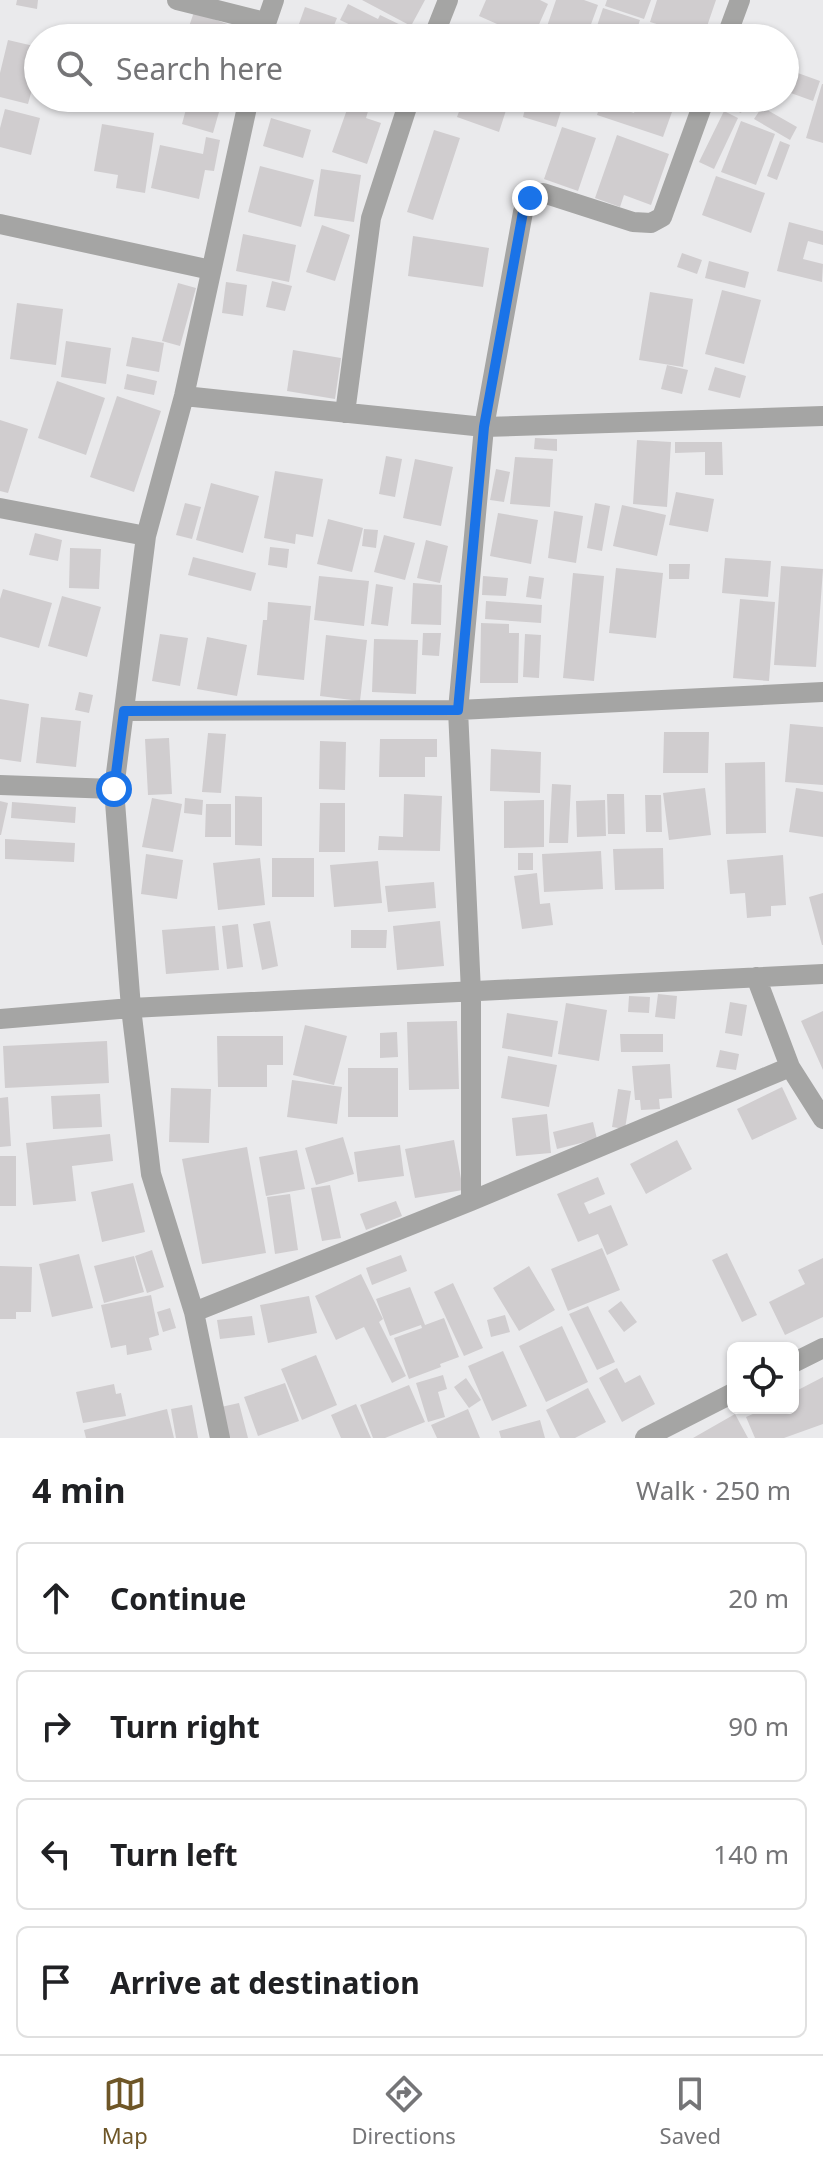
<!DOCTYPE html>
<html lang="en">
<head>
<meta charset="utf-8">
<style>
  :root { --surface:#fff; --page:#f2f2f2; --text:#202124; --muted:#757577; --line:#e0e0e0; --accent:#6e5627 }
  body { margin:0; font-family:"Noto Sans",sans-serif; background:var(--page); color:var(--text) }
  .controls { position:absolute; right:24px; bottom:24px; display:grid; overflow:hidden; border-radius:12px; box-shadow:0 2px 6px #0004 }
  .controls button { width:72px; height:72px; display:grid; place-items:center; padding:0; border:0; border-bottom:2px solid var(--line); background:var(--surface); color:var(--text); font:40px sans-serif }
  .stop { position:absolute; width:24px; height:24px; margin:-18px; border:6px solid #1a73e8; border-radius:50%; background:#fff }
  .stop.end { background:#1a73e8; border-color:#fff; box-shadow:0 2px 8px #0008 }
  .list { margin:0; padding:0; list-style:none }
  h2 { display:flex; justify-content:space-between; align-items:center; height:104px; margin:0; padding:0 32px; font-size:34px }
  h2 small { font-size:26px; font-weight:400; color:var(--muted) }
  .list li { display:grid; grid-template-columns:52px 1fr auto; gap:24px; align-items:center; box-sizing:border-box; height:112px; margin:0 16px 16px; padding:0 16px; border:2px solid var(--line); border-radius:12px }
  .list b { display:block; font-size:30px; white-space:nowrap }
  .list em { font-size:26px; font-style:normal; color:var(--muted) }
  .icon { flex:none; width:44px; height:44px; fill:none; stroke:currentColor; stroke-width:2; stroke-linecap:round; stroke-linejoin:round }
  .map { position:relative; flex:none; width:823px; height:1438px; overflow:hidden }
  .search { position:absolute; background:var(--surface); box-shadow:0 2px 6px #0004; left:24px; right:24px; top:24px; height:88px; display:flex; align-items:center; gap:20px; box-sizing:border-box; padding:0 28px; border-radius:44px; color:var(--muted); font-size:30px }
  .sheet { height:616px; background:var(--surface) }
  nav { display:flex; justify-content:space-around; align-items:center; box-sizing:border-box; height:112px; border-top:2px solid var(--line); background:var(--surface); font-size:22px; color:var(--muted) }
  nav a { display:grid; justify-items:center; gap:4px }
  nav .on { color:var(--accent) }
  .map>svg:first-child { display:block }
  .building { fill:#d0cdcf }
  .lines { fill:none; stroke-linecap:round; stroke-linejoin:round }
  .street { stroke:#a5a5a4; stroke-width:20 }
  .route { stroke:#1a73e8; stroke-width:10 }
</style>
</head>
<body>
<div class="map">
<svg width="823" height="1438" viewBox="0 0 823 1438">
  <rect width="100%" height="100%" fill="#eaeaec"/>
  <path class="building" d="M17 0H38L37 9 16 5Z
    M362 0H425L411 26Z
    M486 0H540L548 4 533 38H529L479 16Z
    M556 0H584L598 5 586 38H543Z
    M607 0H651L644 19 605 6Z
    M657 0H716L703 38 650 22Z
    M348 4 378 19 380 15 409 29 405 38H378L340 20Z
    M305 7 337 18 329 38H294Z
    M603 8 640 20 634 38H593Z
    M194 12 244 30 241 38H185Z
    M480 28 508 37V38H476Z
    M8 40 38 47V67L28 104 0 97V73Z
    M795 72 820 81 813 101 788 92Z
    M822 84H823V143L806 138Z
    M164 98H184L183 104Z
    M189 98H223L213 133 182 124Z
    M464 98H510L499 132 457 117Z
    M602 98H623L619 108 634 113 637 103 624 98H677L663 137 597 115Z
    M726 98H747L741 113 723 105Z
    M350 101 369 108 366 118 381 123 367 164 332 152Z
    M527 101 561 111 556 127 523 117Z
    M762 107 797 127 790 140 754 119Z
    M5 109 40 118 31 155 0 147V128Z
    M724 111 738 118 714 169 699 162Z
    M271 118 311 130 303 158 263 146Z
    M741 121 775 134 756 185 721 172Z
    M102 124 154 133 145 193 116 188 118 175 94 171Z
    M562 127 596 138 578 191 544 179Z
    M434 130 460 138 433 220 407 212Z
    M617 135 669 154 651 205 624 195 620 207 595 198Z
    M206 137 220 140 214 171 205 170 199 199 151 188 160 145 203 154Z
    M780 141 790 145 777 180 767 176Z
    M260 166 314 180 301 227 248 212Z
    M321 169 361 175 354 222 314 216Z
    M716 176 765 193 751 233 702 215Z
    M789 222 823 231V245L808 241 803 259 823 264 822 282 777 271Z
    M322 225 350 235 335 281 306 272Z
    M243 234 296 245 289 282 236 271Z
    M413 236 489 248 483 287 408 276Z
    M682 253 702 260 697 274 677 267Z
    M709 261 749 272 745 288 705 278Z
    M272 281 292 286 285 311 266 307Z
    M226 282 247 285 243 316 222 313Z
    M178 283 196 288 180 346 162 341Z
    M722 290 761 300 744 364 705 354Z
    M650 292 693 299 683 367 639 360Z
    M17 303 63 309 56 365 10 359Z
    M132 337 164 343 159 372 126 366Z
    M66 341 111 348 106 384 61 377Z
    M293 350 341 358 335 399 287 391Z
    M667 365 688 370 682 394 661 389Z
    M715 367 746 376 740 398 708 390Z
    M127 374 157 381 154 395 124 389Z
    M57 381 105 398 86 455 38 438Z
    M117 396 161 411 134 492 90 477Z
    M0 420 28 429 8 493 0 491Z
    M535 438 557 439V451L534 449Z
    M637 440 671 442 667 507 633 504Z
    M675 442H722L723 475H705V452L675 453Z
    M386 456 402 459 395 497 379 494Z
    M515 457 553 459 550 507 510 504Z
    M415 459 453 467 441 526 403 518Z
    M496 469 510 472 504 502 490 500Z
    M275 471 323 479 313 537 296 534 295 544 264 538Z
    M211 483 259 496 243 553 196 540Z
    M676 492 714 499 708 532 669 525Z
    M185 503 201 507 192 539 176 535Z
    M595 503 610 506 602 551 587 548Z
    M622 505 666 515 657 556 613 546Z
    M554 511 583 516 576 563 548 558Z
    M498 513 538 520 531 564 490 556Z
    M328 519 363 528 352 572 317 564Z
    M364 529 378 530 376 548 362 546Z
    M35 533 62 540 58 561 29 555Z
    M384 535 415 543 405 580 374 572Z
    M426 540 448 546 440 583 417 578Z
    M270 547 289 549 287 568 268 565Z
    M70 548 101 549 99 589 69 588Z
    M193 557 256 573 251 591 188 575Z
    M725 558 771 561 768 597 722 593Z
    M669 564H690L689 579H669Z
    M781 566 823 569 816 667 774 665Z
    M616 568 663 573 656 638 609 633Z
    M573 573 604 576 594 681 563 678Z
    M319 576 369 581 364 626 314 620Z
    M483 576 508 578 506 596 482 595Z
    M529 576 544 578 541 599 526 597Z
    M413 583 442 585 441 625 411 624Z
    M376 584 393 587 388 626 371 624Z
    M3 589 52 603 39 648 0 637V599Z
    M62 596 101 607 87 657 48 646Z
    M740 599 775 602 769 681 733 678Z
    M486 601 542 605 541 623 485 619Z
    M268 602 311 606 304 680 257 675 263 620H267Z
    M481 623 509 624V633H519L518 683H480Z
    M423 633H441L439 656 422 655Z
    M160 634 188 638 180 686 152 681Z
    M525 634 541 635 539 678 523 677Z
    M326 635 367 640 360 701 320 696Z
    M207 637 247 645 237 696 197 689Z
    M374 639 418 640 416 694 372 692Z
    M79 692 93 695 89 713 75 710Z
    M0 699 29 704 21 762 0 759Z
    M41 717 81 721 76 767 36 763Z
    M790 724 823 727V785L785 782Z
    M664 732H709L708 773H663Z
    M208 733 226 734 221 793 202 792Z
    M169 738 172 794 148 795 145 739Z
    M380 739H437V757H425V777H379Z
    M320 741 346 742 345 790 319 789Z
    M491 749 541 752 540 793 490 791Z
    M765 762 766 833 726 834 725 763Z
    M552 784 571 785 568 843H549Z
    M705 788 711 835 669 840 663 793Z
    M796 788 823 792V837L789 832Z
    M404 794 442 796 440 851 378 850 379 836 403 837Z
    M607 794H624L625 834H608Z
    M645 795H661L662 832H646Z
    M235 796 262 797V846L235 845Z
    M152 798 182 804 173 852 142 847Z
    M185 798 203 800 202 815 184 813Z
    M544 800V847L504 848V801Z
    M605 800 606 836 577 837 576 801Z
    M0 801 8 803 1 835H0Z
    M12 802 76 807 75 823 11 818Z
    M320 803H345V852H319Z
    M206 804H231V837H205Z
    M5 839 75 843 74 862 5 859Z
    M663 848 664 889 615 890 613 849Z
    M601 851 603 889 544 892 542 854Z
    M518 853H533V870H518Z
    M146 854 183 860 177 899 141 894Z
    M783 855 786 905 771 906V916L747 918 745 893 730 894 727 860Z
    M260 858 265 905 218 910 213 863Z
    M272 858H314V897H272Z
    M378 861 382 903 334 907 330 865Z
    M537 873 540 904 550 903 553 925 522 929 514 876Z
    M434 882 436 908 388 912 385 886Z
    M823 893V945H822L809 897Z
    M270 921 278 966 262 970 253 924Z
    M440 921 444 966 397 970 393 926Z
    M238 924 243 967 227 969 222 926Z
    M215 926 219 970 166 974 162 930Z
    M351 930H387L386 948H351Z
    M658 994 677 996 675 1019 655 1017Z
    M629 996 650 997 649 1013 628 1012Z
    M730 1002 747 1005 742 1036 725 1033Z
    M566 1003 607 1010 599 1061 558 1054Z
    M823 1011V1070L801 1021Z
    M507 1013 558 1021 552 1057 502 1048Z
    M457 1021 459 1089 409 1090 407 1022Z
    M305 1025 347 1036 334 1085 293 1075Z
    M397 1032 398 1057 380 1058V1033Z
    M620 1034H663V1052H621Z
    M217 1036H283V1065H267V1087H218Z
    M107 1041 109 1083 5 1088 3 1046Z
    M720 1050 739 1054 736 1070 716 1067Z
    M508 1056 557 1065 549 1107 501 1098Z
    M670 1064 672 1098 659 1099 660 1109 641 1110 640 1100H635L632 1066Z
    M348 1068H398V1117H348Z
    M292 1080 342 1087 337 1124 287 1117Z
    M782 1087 797 1119 752 1140 737 1109Z
    M171 1088 211 1089 209 1143 169 1142Z
    M618 1089 631 1091 625 1129 612 1127Z
    M100 1094 102 1127 53 1129 51 1096Z
    M8 1097 11 1146 0 1147V1098Z
    M547 1114 551 1153 516 1156 512 1118Z
    M593 1122 597 1139 557 1149 553 1132Z
    M110 1134 113 1161 72 1166 76 1201 33 1205 26 1143Z
    M343 1137 354 1174 316 1185 305 1148Z
    M454 1140 463 1190 415 1198 405 1149Z
    M677 1140 692 1169 646 1194 630 1164Z
    M400 1145 404 1176 358 1182 354 1152Z
    M247 1147 266 1253 202 1264 182 1159Z
    M297 1150 305 1189 266 1196 259 1157Z
    M0 1156H16V1206H0Z
    M598 1177 605 1194 584 1203 589 1214 611 1205 628 1245 607 1255 598 1234 578 1242 557 1194Z
    M133 1183 145 1232 102 1242 91 1192Z
    M330 1185 341 1238 322 1241 311 1188Z
    M290 1194 298 1250 275 1254 267 1197Z
    M396 1201 402 1216 366 1230 360 1214Z
    M602 1248 620 1290 568 1311 551 1269Z
    M152 1250 164 1287 147 1293 135 1256Z
    M727 1253 757 1315 742 1322 712 1260Z
    M79 1254 93 1308 52 1317 39 1264Z
    M401 1255 407 1271 372 1285 366 1268Z
    M134 1256 144 1292 104 1303 94 1266Z
    M823 1258V1317L785 1335 769 1302 805 1284 798 1270Z
    M0 1266 32 1267 31 1312H16V1319H0Z
    M529 1266 555 1310 519 1331 493 1288Z
    M361 1274 383 1319 379 1322 406 1376 392 1383 364 1327 336 1340 315 1296Z
    M453 1283 483 1348 464 1356 434 1292Z
    M410 1287 425 1325 444 1318 459 1357 440 1364 441 1367 409 1379 394 1338 422 1328 421 1325 390 1336 376 1299Z
    M151 1295 159 1335 149 1338 152 1350 127 1355 126 1345 111 1348 101 1305Z
    M309 1296 317 1333 268 1343 260 1305Z
    M621 1301 637 1322 624 1332 608 1311Z
    M588 1306 615 1362 597 1370 569 1314Z
    M170 1308 176 1328 163 1332 157 1312Z
    M505 1315 510 1332 491 1337 487 1320Z
    M252 1316 255 1335 220 1339 217 1320Z
    M562 1326 588 1382 546 1402 519 1346Z
    M503 1351 527 1406 492 1421 468 1366Z
    M316 1355 337 1405 302 1420 281 1369Z
    M617 1368 625 1383 640 1375 655 1404 622 1422 599 1378Z
    M443 1375 447 1389 438 1392 445 1417 428 1422 416 1383Z
    M823 1377V1424L784 1438H755L746 1417 766 1408H793V1396L799 1393 798 1390Z
    M466 1378 481 1400 469 1408 454 1387Z
    M285 1383 299 1421 258 1436 244 1397Z
    M114 1384 116 1394 121 1393 126 1416 83 1423 76 1392Z
    M409 1385 425 1422 385 1438H373L360 1405Z
    M588 1388 606 1422 575 1438H560L546 1410Z
    M239 1403 248 1438H229L221 1407Z
    M356 1404 371 1438H341L331 1415Z
    M192 1405 198 1438H176L171 1409Z
    M167 1409 174 1438H86L84 1430Z
    M468 1409 480 1438H437L431 1425Z
    M735 1414 748 1438H693Z
    M540 1420 545 1438H501L499 1431Z"/>
  <g class="lines">
    <path class="street" d="M177 0 265 22
      M261 38 274 0
      M433 38 448 0
      M726 38 740 0
      M0 224 211 270
      M184 396 484 427 823 416
      M345 413 371 218 410 98
      M0 508 146 536
      M124 711 458 710 823 692
      M0 785 114 789
      M756 977 790 1067 823 1119
      M0 1019 131 1008 823 974
      M471 1201V992L458 710 484 427 523 212 530 198 543 193 633 222 651 223 662 217 705 98
      M194 1312 471 1201 790 1067
      M793 1363 823 1348
      M220 1438 194 1312 151 1174 131 1008 114 789 146 536 184 396 249 98
      M645 1438 733 1393"/>
  </g>
  <g class="lines">
    <path class="route" d="M114 789 124 711 458 710 484 427 523 212 530 198"/>
  </g>
</svg>
<div class="controls">
<button><svg class="icon" aria-label="locate" viewBox="0 0 24 24"><circle cx="12" cy="12" r="6"/><path d="M12 2v4M12 18v4M2 12h4M18 12h4"/></svg></button>
</div>
<div class="stop" style="left:114px;top:789px"></div>
<div class="stop end" style="left:530px;top:198px"></div>
<div class="search"><svg class="icon" aria-label="search" viewBox="0 0 24 24"><circle cx="10" cy="10" r="6"/><path d="M15 15l6 6"/></svg>Search here</div>
</div>
<section class="sheet">
<h2>4 min<small>Walk · 250 m</small></h2>
<ul class="list">
<li><svg class="icon" aria-label="ahead" viewBox="0 0 24 24"><path d="M12 20V5M6 11l6-6 6 6"/></svg><div><b>Continue</b></div><em>20 m</em></li>
<li><svg class="icon" aria-label="right" viewBox="0 0 24 24"><path d="M7 20v-9h11M14 6l5 5-5 5"/></svg><div><b>Turn right</b></div><em>90 m</em></li>
<li><svg class="icon" aria-label="left" viewBox="0 0 24 24"><path d="M17 20v-9H6M10 6l-5 5 5 5"/></svg><div><b>Turn left</b></div><em>140 m</em></li>
<li><svg class="icon" aria-label="arrive" viewBox="0 0 24 24"><path d="M6 21V4h12l-3 4 3 4H6"/></svg><div><b>Arrive at destination</b></div></li>
</ul>
</section>
<nav>
<a class="on"><svg class="icon" aria-label="map" viewBox="0 0 24 24"><path d="M3 6l6-2 6 2 6-2v14l-6 2-6-2-6 2zM9 4v14M15 6v14"/></svg>Map</a>
<a><svg class="icon" aria-label="directions" viewBox="0 0 24 24"><path d="M12 3l9 9-9 9-9-9zM9 14v-3h6M13 9l2 2-2 2"/></svg>Directions</a>
<a><svg class="icon" aria-label="saved" viewBox="0 0 24 24"><path d="M7 4h10v16l-5-4-5 4z"/></svg>Saved</a>
</nav>
</body>
</html>
